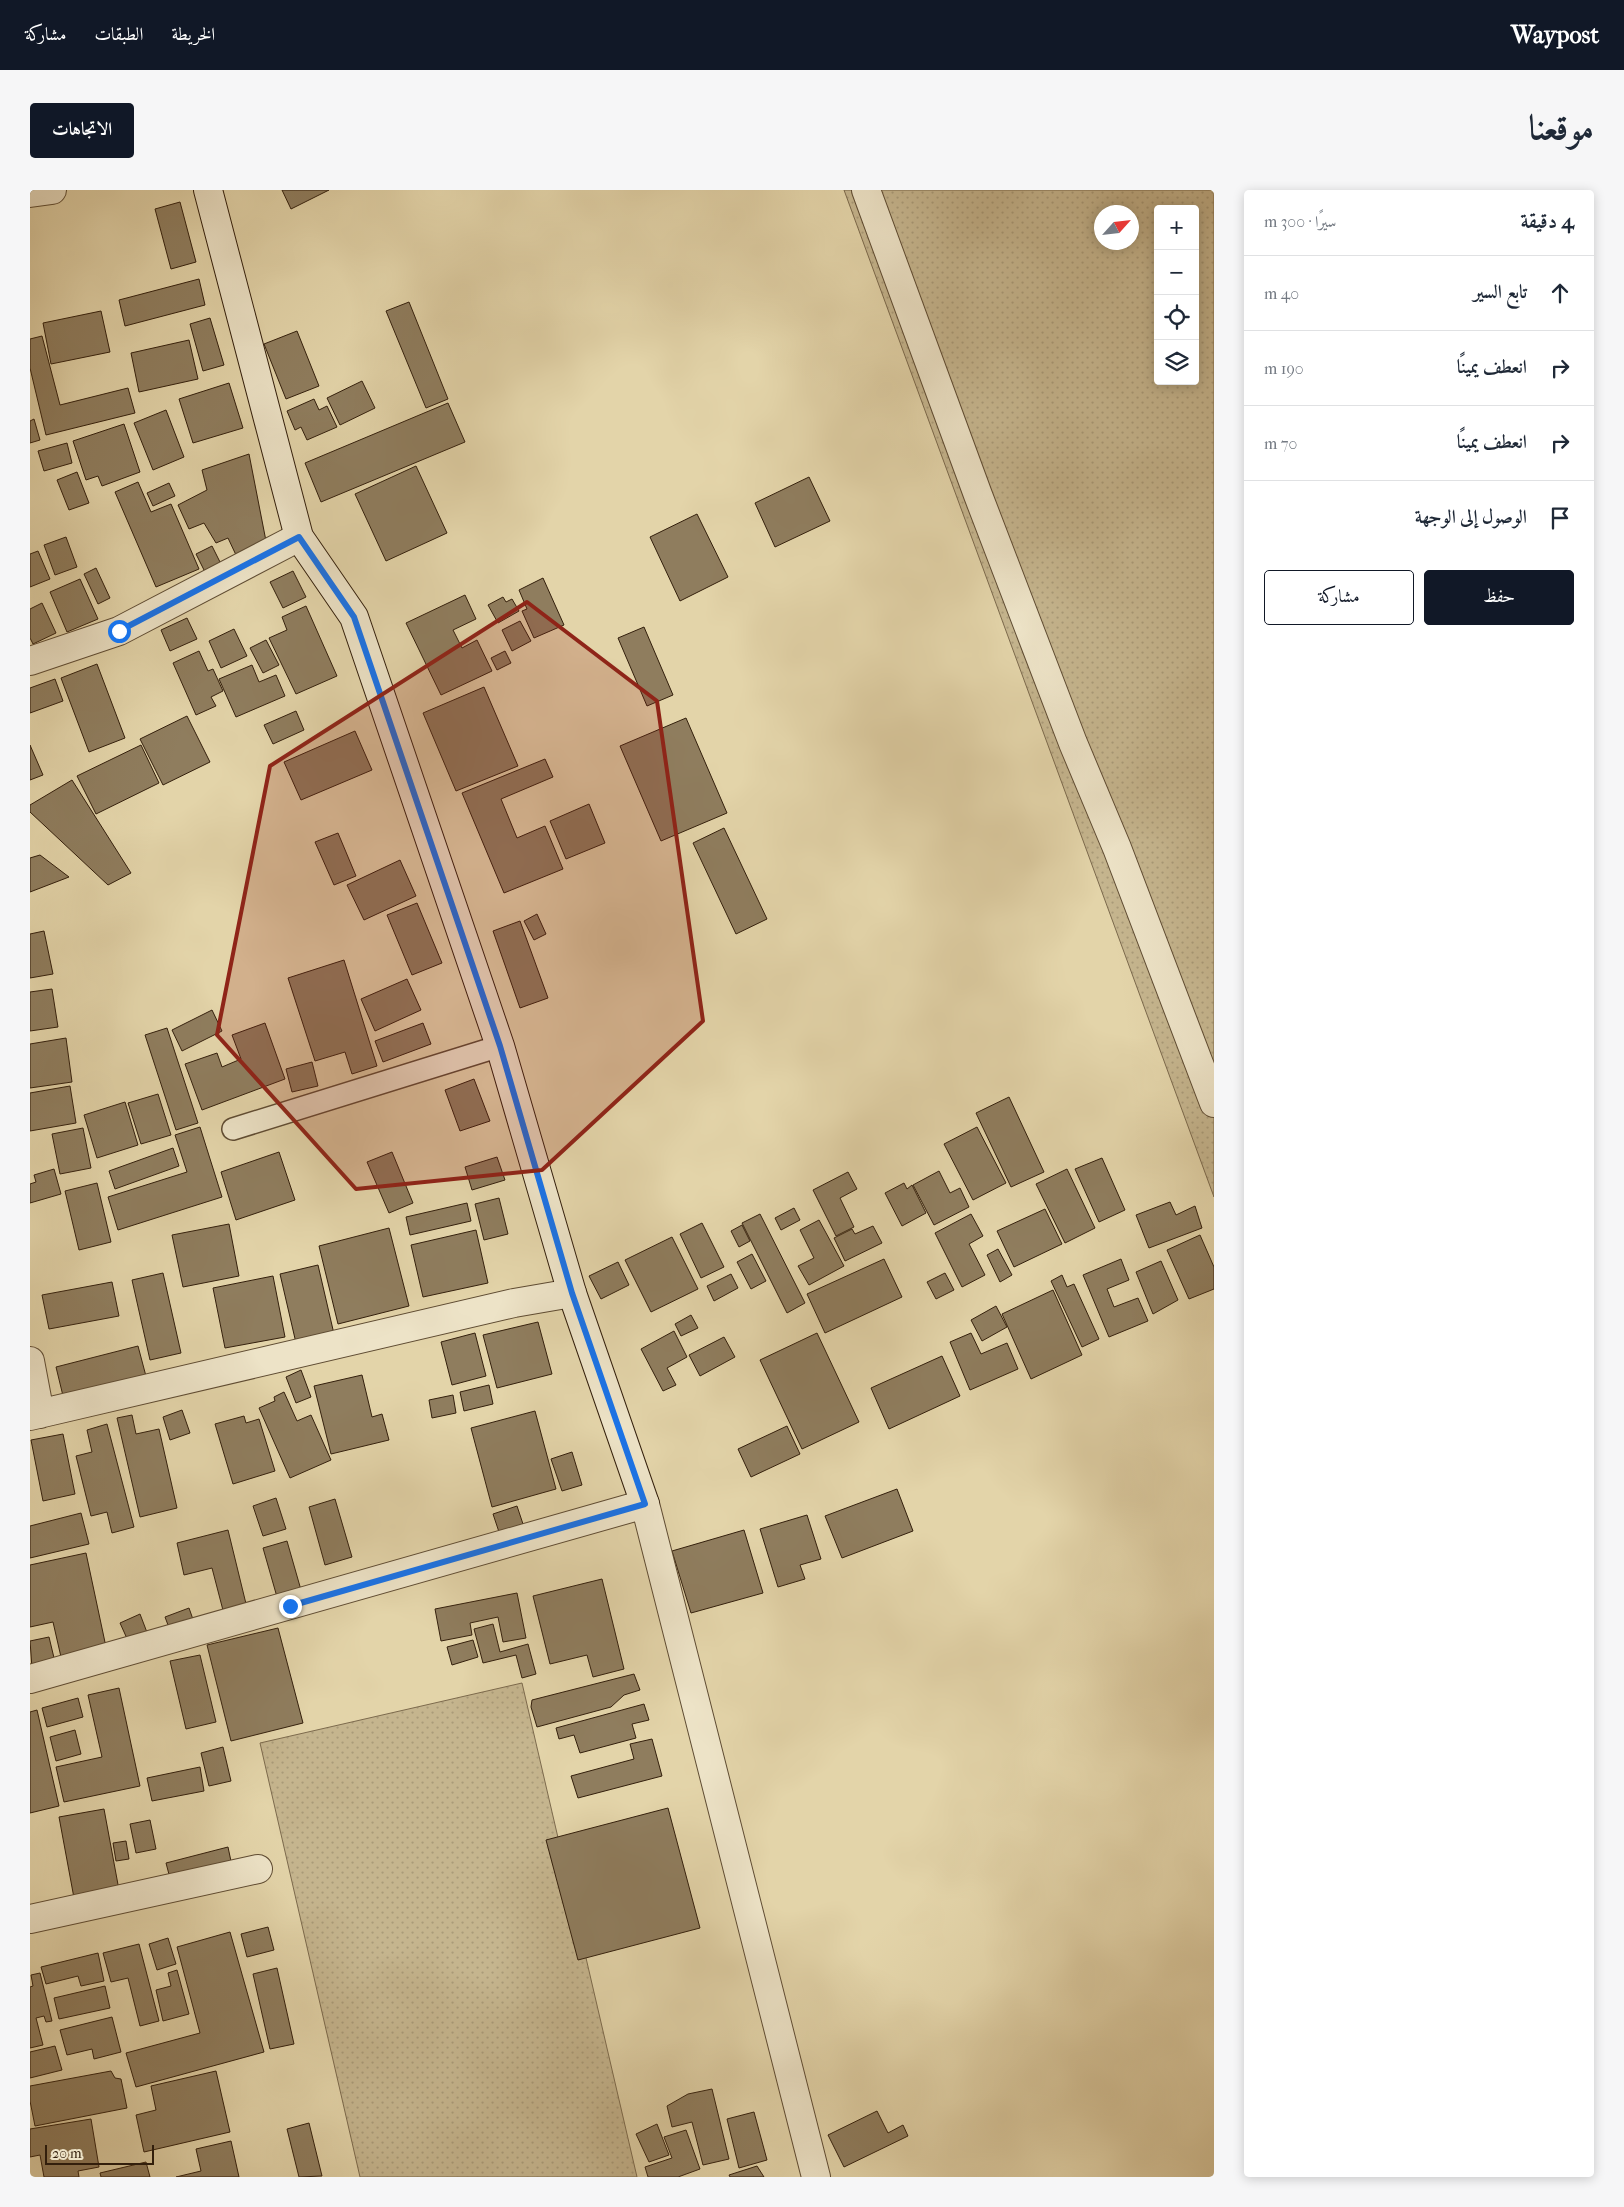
<!DOCTYPE html>
<html lang="ar">
<head>
<meta charset="utf-8">
<style>
  :root { --surface:#fff; --page:#f6f6f7; --text:#1f2937; --muted:#747a83; --line:#e0e1e3; --accent:#111827 }
  body { margin:0; font-family:"IM FELL French Canon",Amiri,serif; background:var(--page); color:var(--text); direction:rtl }
  .controls { position:absolute; right:15px; top:15px; display:grid; overflow:hidden; border-radius:5px; box-shadow:0 2px 12px #0003 }
  .controls button { width:45px; height:45px; display:grid; place-items:center; padding:0; border:0; border-bottom:1px solid var(--line); background:var(--surface); color:var(--text); font:25px sans-serif }
  .compass { position:absolute; left:1064px; top:15px; width:45px; height:45px; border-radius:50%; background:var(--surface); box-shadow:0 2px 12px #0003; rotate:63deg }
  .scale { position:absolute; left:15px; bottom:12px; width:109px; box-sizing:border-box; padding-left:5px; border:2px solid #331f0c; border-top:0; font-size:14px; line-height:18px; white-space:nowrap; color:#331f0c; -webkit-text-stroke:4px #ede3c7; paint-order:stroke }
  .stop { position:absolute; width:15px; height:15px; margin:-11px; border:4px solid #1a73e8; border-radius:50%; background:#fff }
  .stop.end { background:#1a73e8; border-color:#fff; box-shadow:0 1px 5px #0008 }
  .list { margin:0; padding:0; list-style:none }
  h2 { display:flex; justify-content:space-between; align-items:center; height:65px; margin:0; padding:0 20px; font-size:21px }
  h2 small { font-size:16px; font-weight:400; color:var(--muted) }
  .list li { display:grid; grid-template-columns:32px 1fr auto; gap:15px; align-items:center; box-sizing:border-box; height:75px; padding:0 20px; border-top:1px solid var(--line) }
  .list b { display:block; font-size:19px; white-space:nowrap }
  .list em { font-size:16px; font-style:normal; color:var(--muted) }
  .actions { display:flex; gap:10px; padding:15px 20px }
  .actions a { flex:1; padding:11px 0; border:1px solid var(--accent); border-radius:5px; text-align:center; font-size:18px; color:var(--accent) }
  .actions .main { background:var(--accent); color:#fff }
  .icon { flex:none; width:28px; height:28px; fill:none; stroke:currentColor; stroke-width:2; stroke-linecap:round; stroke-linejoin:round }
  .map { position:relative; flex:none; width:1184px; height:1987px; overflow:hidden; direction:ltr; border-radius:5px }
  header { display:flex; align-items:center; gap:30px; box-sizing:border-box; height:70px; padding:0 25px; background:var(--accent); color:#fff }
  header strong { font-size:24px }
  nav { display:flex; gap:28px; margin-inline-start:auto; font-size:18px }
  .intro { display:flex; align-items:center; justify-content:space-between; box-sizing:border-box; height:120px; padding:0 30px }
  h1 { margin:0; font-size:35px }
  .button { padding:12px 22px; border-radius:5px; background:var(--accent); color:#fff; font-size:18px; font-weight:700 }
  main { display:flex; gap:30px; padding:0 30px }
  aside { flex:1; background:var(--surface); border-radius:5px; box-shadow:0 2px 12px #0003 }
  .map>svg:first-child { display:block }
  .grass { fill:url(#grass-dots); stroke:#7c6a4d; fill-rule:evenodd }
  .building { fill:#8f7d5e; stroke:#331f0c }
  .lines { fill:none; stroke-linecap:round; stroke-linejoin:round }
  .lane-casing { stroke:#5f4c33; stroke-width:24 }
  .street-casing { stroke:#5f4c33; stroke-width:30 }
  .secondary-casing { stroke:#331f0c; stroke-width:30 }
  .lane { stroke:#ede3c7; stroke-width:21 }
  .street { stroke:#ede3c7; stroke-width:28 }
  .secondary { stroke:#ede3c7; stroke-width:28 }
  .route { stroke:#1a73e8; stroke-width:6 }
  .marked { fill:#8f2418; fill-opacity:0.2; stroke:#8f2418; stroke-width:4; stroke-linejoin:round }
</style>
</head>
<body>
<header>
<strong>Waypost</strong>
<nav><a>الخريطة</a><a>الطبقات</a><a>مشاركة</a></nav>
</header>
<div class="intro"><h1>موقعنا</h1><a class="button">الاتجاهات</a></div>
<main>
<aside>
<h2>4 دقيقة<small>سيرًا · 300 m</small></h2>
<ul class="list">
<li><svg class="icon" aria-label="ahead" viewBox="0 0 24 24"><path d="M12 20V5M6 11l6-6 6 6"/></svg><div><b>تابع السير</b></div><em>40 m</em></li>
<li><svg class="icon" aria-label="right" viewBox="0 0 24 24"><path d="M7 20v-9h11M14 6l5 5-5 5"/></svg><div><b>انعطف يمينًا</b></div><em>190 m</em></li>
<li><svg class="icon" aria-label="right" viewBox="0 0 24 24"><path d="M7 20v-9h11M14 6l5 5-5 5"/></svg><div><b>انعطف يمينًا</b></div><em>70 m</em></li>
<li><svg class="icon" aria-label="arrive" viewBox="0 0 24 24"><path d="M6 21V4h12l-3 4 3 4H6"/></svg><div><b>الوصول إلى الوجهة</b></div></li>
</ul>
<div class="actions"><a class="main">حفظ</a><a>مشاركة</a></div>
</aside>
<div class="map">
<svg width="1184" height="1987" viewBox="0 0 1184 1987">
  <defs>
    <pattern id="grass-dots" width="8" height="8" patternUnits="userSpaceOnUse" patternTransform="scale(1.25)"><rect width="8" height="8" fill="#c5b58e"/><path d="M2 2h.1M6 6h.1" fill="none" stroke="#aa9b79" stroke-width="1.8" stroke-linecap="round"/></pattern>
  </defs>
  <rect width="100%" height="100%" fill="#e3d4a9"/>
  <filter id="stains"><feTurbulence type="fractalNoise" baseFrequency=".004" numOctaves="4"/><feColorMatrix values="0 0 0 0 .2 0 0 0 0 .09 0 0 0 0 .02 0 0 0 .5 -.17"/></filter>
  <radialGradient id="worn" r=".72"><stop offset=".6" stop-color="#630" stop-opacity="0"/><stop offset="1" stop-color="#630" stop-opacity=".3"/></radialGradient>
  <path class="grass" d="M814 0H1184V1007ZM1128 19H1165V191H1128ZM1072 22H1102V52H1072Z
    M492 1493 607 1987H330L230 1553Z"/>
  <path class="building" d="M252 0H299L261 19Z
    M150 12 166 72 141 79 125 19Z
    M169 89 175 115 95 136 89 110Z
    M379 112 418 209 396 218 356 121Z
    M71 121 80 162 21 174 13 133Z
    M180 128 194 175 173 181 160 134Z
    M267 141 289 196 256 209 234 154Z
    M12 146 30 215 98 198 105 223 16 245 0 178V149Z
    M159 150 168 189 109 202 101 163Z
    M332 191 345 218 310 235 297 208Z
    M199 193 213 238 163 253 149 209Z
    M284 209 289 220 297 216 307 237 277 250 271 237 265 240 257 221Z
    M418 213 435 252 291 312 275 273Z
    M136 220 154 267 123 280 104 233Z
    M4 229 10 250 0 253V231Z
    M94 234 110 282 72 296 68 286 56 290 43 251Z
    M37 253 42 273 14 281 8 261Z
    M219 264 236 351 206 365 198 348 186 353 174 333 159 339 148 315 177 300 172 280Z
    M386 276 417 343 356 371 325 304Z
    M47 282 59 313 39 320 27 290Z
    M779 287 800 331 745 357 725 313Z
    M108 292 121 322 141 314 169 379 126 397 85 302Z
    M139 293 145 306 123 316 117 303Z
    M667 324 698 387 650 411 620 347Z
    M36 347 47 377 25 385 14 355Z
    M182 356 191 374 175 382 166 364Z
    M8 361 20 389 0 397V364Z
    M66 378 80 408 68 414 54 384Z
    M263 381 276 407 253 418 240 392Z
    M513 388 534 435 504 448 492 421 497 419 489 400Z
    M50 389 68 429 37 442 20 402Z
    M435 405 446 429 423 440 432 458 447 450 462 481 411 505 376 433Z
    M473 407 476 412 482 409 489 421 468 433 458 415Z
    M12 413 26 443 3 454 0 448V419Z
    M276 416 307 486 266 504 239 448 257 440 252 427Z
    M157 428 167 449 140 461 131 440Z
    M490 431 501 451 482 461 472 440Z
    M614 437 643 505 617 516 588 448Z
    M204 439 217 466 191 478 179 451Z
    M236 450 249 475 233 483 220 458Z
    M169 461 178 481 183 479 193 501 181 507 186 516 166 525 143 473Z
    M475 461 481 473 467 480 461 468Z
    M67 474 95 548 59 562 31 488Z
    M222 475 229 492 246 485 255 506 206 527 189 489Z
    M25 489 33 511 0 523V498Z
    M454 497 488 576 426 601 393 523Z
    M266 521 274 540 243 554 234 535Z
    M157 526 180 572 133 595 110 549Z
    M656 528 697 623 631 651 590 556Z
    M325 541 342 580 271 610 254 572Z
    M0 555 13 585 0 590Z
    M111 555 129 593 66 624 47 586Z
    M515 569 523 587 471 609 487 648 515 636 533 679 474 703 432 603Z
    M42 590 101 683 78 695 0 622V615Z
    M559 614 575 653 536 669 520 631Z
    M694 638 737 729 706 744 663 653Z
    M308 643 326 686 304 695 285 652Z
    M10 665 39 687 0 702V668Z
    M370 670 386 706 334 730 317 695Z
    M387 713 412 773 382 785 357 725Z
    M507 724 516 744 504 750 494 731Z
    M490 731 518 808 490 818 463 741Z
    M14 741 23 784 0 788V744Z
    M314 770 347 876 322 884 315 862 285 871 258 788Z
    M377 789 391 820 345 841 331 809Z
    M22 799 28 837 0 841V802Z
    M182 820 192 841 152 861 142 840Z
    M235 833 255 889 172 920 155 874 187 863 192 877 211 869 202 845Z
    M393 833 401 854 353 872 345 851Z
    M137 838 168 933 146 940 115 845Z
    M36 848 42 892 0 898V854Z
    M282 872 288 896 262 902 256 879Z
    M444 889 460 931 430 941 415 900Z
    M40 896 46 933 0 941V903Z
    M128 904 141 945 111 954 98 913Z
    M979 907 1014 982 981 997 946 923Z
    M95 912 108 955 67 968 54 925Z
    M170 937 192 1007 88 1040 78 1007 157 982 145 945Z
    M947 937 976 993 943 1010 914 954Z
    M53 938 61 978 30 984 22 944Z
    M143 958 149 976 85 999 79 981Z
    M249 962 265 1010 206 1030 191 982Z
    M362 962 383 1013 359 1023 337 972Z
    M467 967 475 990 442 1000 435 977Z
    M1072 968 1095 1020 1069 1032 1045 979Z
    M24 979 31 1004 0 1013V994L6 992 4 985Z
    M1037 979 1065 1038 1035 1053 1006 994Z
    M909 981 920 1003 930 998 939 1017 904 1035 883 995Z
    M818 982 827 999 810 1008 824 1037 806 1046 783 1000Z
    M67 993 81 1052 49 1060 35 1001Z
    M874 993 877 999 882 995 896 1023 872 1036 855 1003Z
    M469 1008 478 1044 454 1050 445 1014Z
    M1140 1012 1146 1025 1165 1016 1172 1038 1119 1058 1106 1025Z
    M437 1013 441 1031 380 1045 376 1027Z
    M764 1018 770 1030 751 1040 745 1028Z
    M1015 1019 1032 1054 984 1077 967 1041Z
    M730 1024 775 1113 757 1123 712 1033Z
    M941 1024 953 1046 939 1054 955 1085 932 1097 905 1043Z
    M789 1030 814 1076 779 1095 768 1076 784 1068 770 1040Z
    M672 1033 694 1077 671 1088 650 1044Z
    M199 1034 209 1086 153 1097 142 1045Z
    M712 1035 720 1051 709 1057 701 1041Z
    M843 1036 852 1053 815 1071 804 1048 822 1039 825 1044Z
    M359 1038 379 1116 308 1134 289 1056Z
    M446 1040 458 1093 393 1107 381 1055Z
    M1170 1045 1184 1077V1099L1159 1109 1137 1060Z
    M642 1047 668 1099 621 1122 595 1070Z
    M968 1059 982 1085 970 1092 957 1065Z
    M722 1064 736 1091 721 1099 707 1072Z
    M854 1069 872 1107 795 1143 777 1104Z
    M1091 1069 1099 1090 1077 1099 1084 1117 1108 1108 1118 1131 1079 1147 1053 1085Z
    M1131 1071 1148 1110 1123 1124 1106 1082Z
    M588 1072 599 1095 571 1109 559 1086Z
    M288 1075 304 1144 266 1153 250 1084Z
    M133 1083 151 1163 120 1170 102 1090Z
    M915 1083 924 1100 906 1109 897 1092Z
    M701 1084 708 1098 684 1111 677 1096Z
    M1032 1085 1037 1097 1044 1094 1069 1149 1052 1157 1021 1091Z
    M243 1086 255 1147 195 1158 183 1098Z
    M82 1092 89 1126 19 1139 12 1105Z
    M1023 1100 1052 1165 1001 1189 972 1124Z
    M966 1116 977 1137 952 1151 941 1130Z
    M661 1125 668 1138 651 1146 645 1134Z
    M508 1132 522 1184 467 1198 453 1145Z
    M644 1141 657 1167 637 1178 646 1195 633 1201 611 1159Z
    M445 1143 456 1186 422 1195 411 1152Z
    M787 1143 829 1232 772 1259 730 1170Z
    M941 1143 951 1164 977 1153 988 1179 940 1200 920 1152Z
    M694 1147 705 1167 670 1186 659 1165Z
    M108 1156 117 1190 34 1210 26 1177Z
    M912 1166 930 1206 859 1239 841 1198Z
    M271 1180 281 1207 266 1213 256 1187Z
    M332 1185 342 1227 352 1224 359 1250 301 1264 284 1196Z
    M459 1195 463 1214 434 1221 430 1202Z
    M254 1202 267 1231 281 1225 301 1270 260 1288 229 1218 245 1211 244 1207Z
    M423 1205 426 1223 402 1228 399 1210Z
    M152 1220 160 1243 140 1250 133 1227Z
    M505 1221 526 1299 462 1317 441 1238Z
    M102 1225 106 1244 129 1239 147 1318 110 1327 87 1228Z
    M214 1226 216 1233 229 1229 245 1281 203 1294 185 1234Z
    M77 1234 104 1337 82 1343 77 1322 61 1326 46 1266 62 1262 57 1240Z
    M757 1236 770 1264 721 1287 708 1259Z
    M33 1244 45 1304 13 1311 1 1250Z
    M542 1262 552 1295 532 1301 521 1269Z
    M867 1299 883 1341 812 1368 795 1326Z
    M246 1308 256 1339 233 1346 223 1316Z
    M305 1309 322 1367 295 1375 279 1317Z
    M487 1316 493 1334 469 1342 463 1324Z
    M51 1323 59 1354 0 1368V1336Z
    M777 1325 791 1369 770 1375 775 1389 748 1397 730 1339Z
    M198 1340 218 1422 195 1428 182 1378 154 1385 147 1353Z
    M714 1340 733 1403 661 1423 642 1361Z
    M257 1351 271 1400 247 1407 233 1358Z
    M56 1363 76 1457 31 1467 23 1432 0 1437V1375Z
    M572 1389 594 1479 563 1487 557 1465 520 1474 503 1406Z
    M487 1403 496 1448 473 1452 468 1427 440 1433 442 1445 411 1451 405 1419Z
    M159 1418 165 1435 141 1443 135 1427Z
    M110 1424 118 1445 99 1453 90 1433Z
    M463 1434 470 1462 498 1454 506 1484 492 1488 486 1465 453 1473 444 1439Z
    M248 1438 273 1533 201 1551 177 1455Z
    M19 1447 25 1472 2 1478 0 1451Z
    M443 1450 448 1467 422 1475 417 1457Z
    M170 1465 186 1532 156 1539 140 1471Z
    M604 1484 610 1500 594 1505 581 1517 507 1537 501 1517 502 1510Z
    M89 1498 110 1596 34 1612 26 1577 72 1567 58 1505Z
    M48 1508 53 1527 17 1537 12 1518Z
    M614 1514 619 1530 602 1534 606 1548 550 1563 544 1545 529 1549 526 1538Z
    M7 1520 29 1616 0 1623V1522Z
    M45 1540 51 1564 26 1571 20 1547Z
    M622 1549 632 1586 548 1608 541 1586 604 1569 600 1554Z
    M193 1557 201 1591 179 1596 171 1563Z
    M170 1577 174 1601 122 1611 117 1588Z
    M638 1618 670 1738 548 1770 516 1650Z
    M74 1619 89 1700 44 1708 29 1627Z
    M120 1630 126 1659 106 1663 100 1634Z
    M96 1651 99 1669 86 1671 83 1653Z
    M198 1657 202 1676 141 1692 136 1673Z
    M238 1737 244 1760 217 1767 211 1744Z
    M200 1742 234 1862 106 1897 96 1863 170 1843 147 1757Z
    M138 1748 146 1774 127 1780 119 1754Z
    M109 1754 129 1831 110 1836 98 1788 81 1792 73 1763Z
    M68 1763 74 1791 51 1796 48 1786 16 1794 11 1777Z
    M247 1778 264 1854 240 1859 223 1784Z
    M147 1780 159 1824 133 1831 126 1800 141 1796 138 1783Z
    M10 1783 22 1831 16 1832 14 1826 6 1828 13 1855 0 1858V1797L3 1796 1 1785Z
    M75 1796 80 1818 29 1829 24 1808Z
    M82 1827 91 1862 64 1869 62 1859 37 1865 30 1840Z
    M25 1856 32 1880 0 1888V1862Z
    M81 1881 85 1888 91 1889 97 1918 5 1936 0 1911V1896Z
    M186 1881 200 1942 114 1962 106 1925 126 1920 121 1896Z
    M682 1899 699 1969 673 1975 662 1932 642 1937 637 1916 658 1904Z
    M847 1921 858 1943 873 1935 878 1946 814 1977 798 1945Z
    M724 1922 737 1970 709 1978 697 1929Z
    M61 1929 69 1977 48 1981 49 1987H14L10 1965 0 1967V1939Z
    M279 1933 292 1986 269 1987 257 1939Z
    M627 1934 639 1965 619 1972 606 1944Z
    M656 1940 670 1979 648 1987H618L615 1977 642 1968 634 1947Z
    M201 1951 209 1987H146L171 1981 166 1959Z
    M116 1972 120 1987H71L70 1983Z
    M727 1976 734 1987H700L699 1985Z"/>
  <g class="lines">
    <g class="lane-casing">
      <path id="lane" d="M203 939 470 856"/>
    </g>
    <g class="street-casing">
      <path id="street" d="M836 0 948 305 1043 553 1087 658 1184 913
        M0 3 22 0
        M0 471 89 441 269 347
        M0 1171 10 1224
        M0 1226 484 1113 542 1103
        M0 1489 615 1314 786 1987
        M0 1729 228 1679"/>
    </g>
    <g class="secondary-casing">
      <path id="secondary" d="M178 0 269 347 324 427 470 856 542 1103 615 1314"/>
    </g>
    <use href="#lane" class="lane"/>
    <use href="#street" class="street"/>
    <use href="#secondary" class="secondary"/>
  </g>
  <g class="lines">
    <path class="route" d="M89 441 269 347 324 427 470 856 542 1103 615 1314 260 1416"/>
  </g>
  <path class="marked" d="M497 412 627 511 673 831 512 980 326 999 187 845 240 576Z"/>
  <rect width="100%" height="100%" filter="url(#stains)"/>
  <rect width="100%" height="100%" fill="url(#worn)"/>
</svg>
<div class="controls">
<button>+</button>
<button>−</button>
<button><svg class="icon" aria-label="locate" viewBox="0 0 24 24"><circle cx="12" cy="12" r="6"/><path d="M12 2v4M12 18v4M2 12h4M18 12h4"/></svg></button>
<button><svg class="icon" aria-label="layers" viewBox="0 0 24 24"><path d="M12 4l9 5-9 5-9-5zM3 14l9 5 9-5"/></svg></button>
</div>
<svg class="compass" viewBox="-18 -18 36 36"><path d="M0-13l5 13h-10z" fill="#e53935"/><path d="M0 13l5-13h-10z" fill="#747a83"/></svg>
<div class="scale">20 m</div>
<div class="stop" style="left:89px;top:441px"></div>
<div class="stop end" style="left:260px;top:1416px"></div>
</div>
</main>
</body>
</html>
